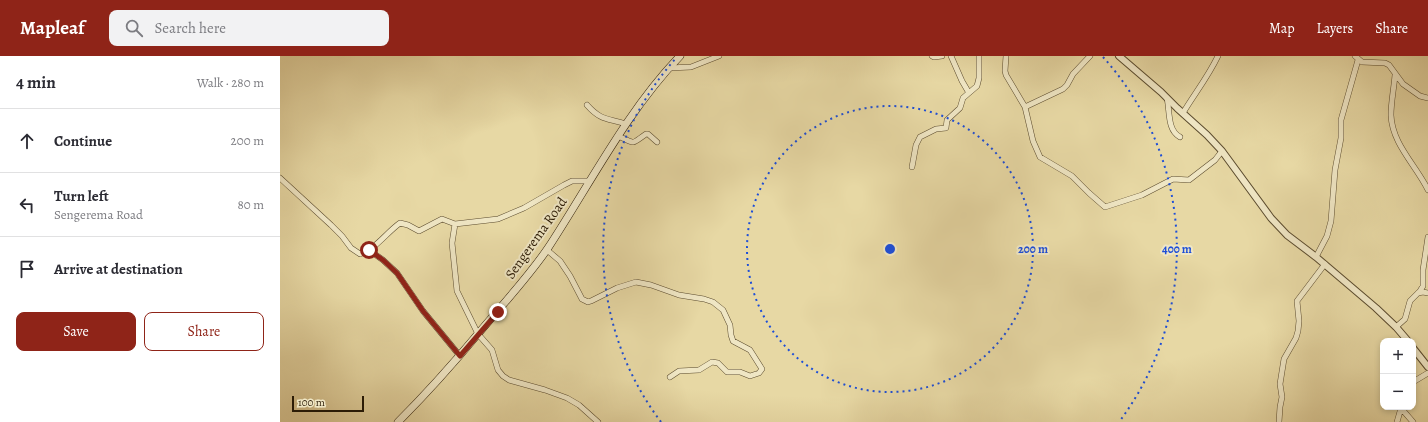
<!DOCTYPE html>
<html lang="en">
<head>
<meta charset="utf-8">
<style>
  :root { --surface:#fff; --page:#f2f2f3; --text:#2b2b33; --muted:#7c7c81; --line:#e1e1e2; --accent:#8f2418 }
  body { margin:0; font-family:Alegreya,serif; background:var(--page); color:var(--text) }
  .controls { position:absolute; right:12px; bottom:12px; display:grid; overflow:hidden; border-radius:8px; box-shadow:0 2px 6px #0003 }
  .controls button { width:36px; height:36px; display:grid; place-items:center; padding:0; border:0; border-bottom:1px solid var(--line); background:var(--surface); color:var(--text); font:20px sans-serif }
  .scale { position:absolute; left:12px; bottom:10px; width:72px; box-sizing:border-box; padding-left:4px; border:2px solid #2c1c06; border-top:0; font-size:11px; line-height:14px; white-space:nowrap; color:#2c1c06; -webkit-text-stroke:3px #efe6c4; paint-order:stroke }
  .stop { position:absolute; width:12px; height:12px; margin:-9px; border:3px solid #8f2418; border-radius:50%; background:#fff }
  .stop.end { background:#8f2418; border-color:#fff; box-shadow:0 1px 4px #0008 }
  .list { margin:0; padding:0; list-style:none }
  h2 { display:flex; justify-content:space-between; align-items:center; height:52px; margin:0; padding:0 16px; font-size:17px }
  h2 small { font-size:13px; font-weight:400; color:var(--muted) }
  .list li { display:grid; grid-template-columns:26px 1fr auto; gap:12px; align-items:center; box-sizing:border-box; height:64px; padding:0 16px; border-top:1px solid var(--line) }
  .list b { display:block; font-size:15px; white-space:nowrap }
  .list p { margin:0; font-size:13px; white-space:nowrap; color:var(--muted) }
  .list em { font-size:13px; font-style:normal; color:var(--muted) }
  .actions { display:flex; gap:8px; padding:12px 16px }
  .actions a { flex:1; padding:9px 0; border:1px solid var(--accent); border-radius:8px; text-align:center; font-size:14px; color:var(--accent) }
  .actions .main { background:var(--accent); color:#fff }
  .icon { flex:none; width:22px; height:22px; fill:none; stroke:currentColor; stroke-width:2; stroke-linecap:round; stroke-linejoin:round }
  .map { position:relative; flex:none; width:1148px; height:366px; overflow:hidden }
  header { display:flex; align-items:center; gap:24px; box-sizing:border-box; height:56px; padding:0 20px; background:var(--accent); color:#fff }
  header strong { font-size:19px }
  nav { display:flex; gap:22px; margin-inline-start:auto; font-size:14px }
  .search { width:280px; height:36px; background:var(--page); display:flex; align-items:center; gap:10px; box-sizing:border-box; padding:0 14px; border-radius:8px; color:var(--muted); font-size:15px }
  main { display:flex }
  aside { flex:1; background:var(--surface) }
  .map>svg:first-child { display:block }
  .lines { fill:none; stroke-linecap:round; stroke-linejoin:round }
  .minor-casing { stroke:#5b4b2e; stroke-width:6 }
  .tertiary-casing { stroke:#5b4b2e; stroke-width:8 }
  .secondary-casing { stroke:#2c1c06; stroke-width:8 }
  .minor { stroke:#efe6c4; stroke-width:5 }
  .tertiary { stroke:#efe6c4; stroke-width:6 }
  .secondary { stroke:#efe6c4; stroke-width:7 }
  .route { stroke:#8f2418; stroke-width:5 }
  .ring { fill:none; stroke:#1d4ed8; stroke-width:2; stroke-dasharray:2 4 }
  .labels { text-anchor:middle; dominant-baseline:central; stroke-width:4; stroke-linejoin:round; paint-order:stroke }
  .street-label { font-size:14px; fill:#2c1c06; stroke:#efe6c4 }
  .centre { fill:#1d4ed8; stroke:#efe6c4; stroke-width:2 }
  .ring-label { font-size:12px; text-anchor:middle; font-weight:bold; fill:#1d4ed8; stroke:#efe6c4; stroke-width:4; stroke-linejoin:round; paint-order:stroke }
</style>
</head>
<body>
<header>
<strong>Mapleaf</strong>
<div class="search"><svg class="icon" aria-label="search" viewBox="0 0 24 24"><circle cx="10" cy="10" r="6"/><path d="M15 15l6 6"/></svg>Search here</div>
<nav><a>Map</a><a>Layers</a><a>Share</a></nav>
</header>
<main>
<aside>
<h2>4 min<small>Walk · 280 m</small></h2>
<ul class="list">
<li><svg class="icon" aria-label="ahead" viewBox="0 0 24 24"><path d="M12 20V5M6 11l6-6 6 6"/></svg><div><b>Continue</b></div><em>200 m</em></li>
<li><svg class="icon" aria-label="left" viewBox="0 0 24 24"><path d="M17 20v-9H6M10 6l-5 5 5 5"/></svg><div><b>Turn left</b><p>Sengerema Road</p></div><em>80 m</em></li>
<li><svg class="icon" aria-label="arrive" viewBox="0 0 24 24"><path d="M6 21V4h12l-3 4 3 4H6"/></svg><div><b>Arrive at destination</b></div></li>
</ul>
<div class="actions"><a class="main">Save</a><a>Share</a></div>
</aside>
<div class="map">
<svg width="1148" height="366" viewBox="0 0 1148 366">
  <rect width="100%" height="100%" fill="#e7d8a4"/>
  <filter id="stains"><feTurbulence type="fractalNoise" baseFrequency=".005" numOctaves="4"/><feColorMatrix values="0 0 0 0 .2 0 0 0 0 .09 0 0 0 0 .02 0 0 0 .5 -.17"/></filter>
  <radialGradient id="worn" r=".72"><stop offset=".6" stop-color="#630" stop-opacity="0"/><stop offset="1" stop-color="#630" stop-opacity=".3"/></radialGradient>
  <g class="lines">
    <g class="minor-casing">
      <path id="minor" d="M652 0 654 1 662 0
        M671 0 682 25 689 37
        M726 0 725 15 726 19 745 51 753 85 760 101 792 120 809 137 825 151 862 139 893 123 909 124 935 104 942 95
        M1075 0 1082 6 1105 7 1109 9 1123 28 1140 40 1148 42
        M389 12 411 11 439 0
        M1115 19C1114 32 1111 46 1111 59 1112 88 1136 109 1148 134
        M887 42C890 55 887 74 900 81
        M307 49C321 65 328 62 346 68
        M745 51 783 33 787 29 793 18 810 0
        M903 57C915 37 928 21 938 0
        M338 80C357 88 350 89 366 78H368L377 86
        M632 111 636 89 640 81 656 73 666 72 667 64 680 52 683 42 697 30 699 22V0
        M0 122 51 169 62 180 71 192 80 198C96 193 106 177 120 167L128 169 139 175 162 163 175 168 218 163 244 152 284 129 292 125H310
        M175 168 172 187 177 235 198 278 212 294 218 314 223 320 229 324 265 334 287 342 299 349 318 366
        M89 194 103 204 117 217 143 255 180 300
        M267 194 280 205 290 220 302 243 308 246 311 245 337 232 356 226 371 229 399 239 424 243 433 246 443 254 450 269 451 279 453 285 470 294 482 313 479 317 470 320 460 316H447L438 307 432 306 419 314 399 315 390 321
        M1036 201 1047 180 1051 165 1055 114 1061 82V64L1078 4
        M1138 237 1143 236 1148 237
        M1116 271 1125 263 1130 245 1140 235 1143 230V214L1148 181
        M1133 326 1148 317
        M1120 351 1133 366
        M999 366 1000 351 1002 341 1000 328 1004 303 1016 282 1018 275 1019 265 1017 245 1045 208
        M1117 366 1121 352"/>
    </g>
    <g class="tertiary-casing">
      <path id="tertiary" d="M839 0 881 36 897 52 927 79 942 95 991 162 1007 179 1036 201 1096 252 1116 271 1128 285
        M1133 292 1148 311"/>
    </g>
    <g class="secondary-casing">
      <path id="secondary" d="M118 366C146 338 172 309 197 279 221 250 247 223 268 192 310 128 347 55 400 0"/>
    </g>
    <use href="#minor" class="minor"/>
    <use href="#tertiary" class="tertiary"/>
    <use href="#secondary" class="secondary"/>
  </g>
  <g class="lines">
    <path class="route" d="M89 194 103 204 117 217 143 255 180 300 218 256"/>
  </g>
  <g class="ring">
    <circle cx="610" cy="193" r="143"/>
    <path d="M381 366A287 287 0 0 1 397 1M823 1A287 287 0 0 1 839 366"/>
  </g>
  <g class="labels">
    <g class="street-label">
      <text transform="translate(256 182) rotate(-55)">Sengerema Road</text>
    </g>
  </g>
  <circle cx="610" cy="193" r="6" class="centre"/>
  <g class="ring-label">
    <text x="753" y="197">200 m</text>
    <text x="897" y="197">400 m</text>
  </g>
  <rect width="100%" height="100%" filter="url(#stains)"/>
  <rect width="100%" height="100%" fill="url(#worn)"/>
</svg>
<div class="controls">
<button>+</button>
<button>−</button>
</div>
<div class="scale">100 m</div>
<div class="stop" style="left:89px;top:194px"></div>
<div class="stop end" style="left:218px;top:256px"></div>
</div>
</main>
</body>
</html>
